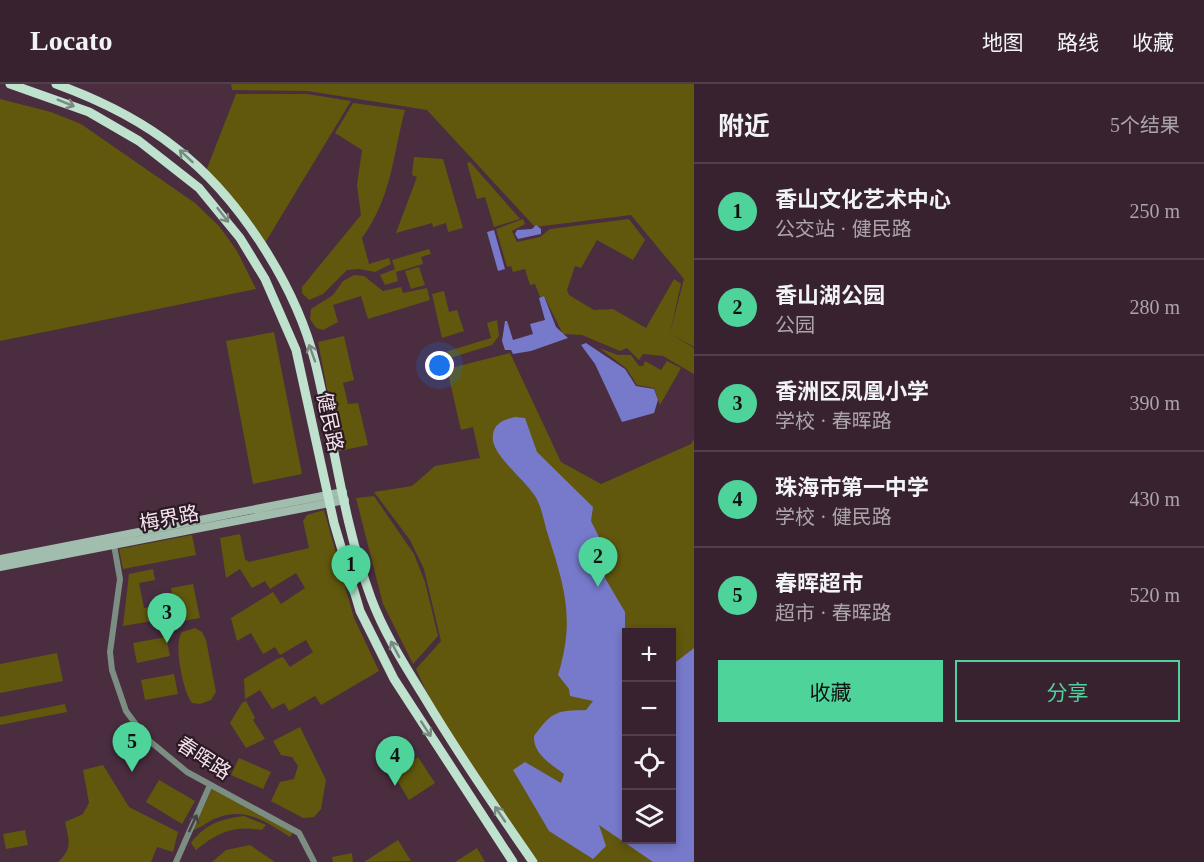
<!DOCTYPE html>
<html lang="zh">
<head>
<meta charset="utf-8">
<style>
  :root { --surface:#382230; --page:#3f2a38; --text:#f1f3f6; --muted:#aba4ab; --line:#523f4c; --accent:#4ed39a }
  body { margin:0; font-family:"Times New Roman","Noto Sans SC",serif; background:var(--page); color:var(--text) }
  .controls { position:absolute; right:18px; bottom:18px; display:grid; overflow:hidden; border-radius:0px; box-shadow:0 3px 9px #0003 }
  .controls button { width:54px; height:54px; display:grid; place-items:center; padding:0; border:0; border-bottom:2px solid var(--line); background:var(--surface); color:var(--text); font:30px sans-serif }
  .you { position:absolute; left:440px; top:282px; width:21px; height:21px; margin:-15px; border:4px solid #fff; border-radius:50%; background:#1a73e8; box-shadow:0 0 0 9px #1a73e833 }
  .badge { display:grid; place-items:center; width:39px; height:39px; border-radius:50%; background:var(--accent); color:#111; font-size:20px; font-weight:700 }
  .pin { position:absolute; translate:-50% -50px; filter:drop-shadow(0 2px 3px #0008) }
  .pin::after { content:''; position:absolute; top:32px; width:21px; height:18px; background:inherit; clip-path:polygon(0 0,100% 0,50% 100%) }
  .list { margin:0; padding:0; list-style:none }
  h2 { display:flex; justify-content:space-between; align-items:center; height:78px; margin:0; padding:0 24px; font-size:26px }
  h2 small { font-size:20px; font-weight:400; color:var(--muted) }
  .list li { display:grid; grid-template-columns:39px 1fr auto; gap:18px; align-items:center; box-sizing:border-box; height:96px; padding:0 24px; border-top:2px solid var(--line) }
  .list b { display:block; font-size:22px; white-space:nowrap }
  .list p { margin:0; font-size:20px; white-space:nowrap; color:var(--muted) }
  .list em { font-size:20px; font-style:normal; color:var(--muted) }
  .actions { display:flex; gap:12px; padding:18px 24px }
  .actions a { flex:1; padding:14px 0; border:2px solid var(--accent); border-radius:0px; text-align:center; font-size:21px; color:var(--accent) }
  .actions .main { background:var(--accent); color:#111 }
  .icon { flex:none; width:33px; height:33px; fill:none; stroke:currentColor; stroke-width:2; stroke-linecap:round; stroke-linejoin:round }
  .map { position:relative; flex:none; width:694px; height:778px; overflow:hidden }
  header { display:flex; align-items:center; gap:36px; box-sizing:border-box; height:84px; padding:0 30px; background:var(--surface); border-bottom:2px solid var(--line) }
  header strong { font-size:28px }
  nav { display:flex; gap:33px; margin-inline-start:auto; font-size:21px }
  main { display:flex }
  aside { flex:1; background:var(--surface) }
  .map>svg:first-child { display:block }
  .green { fill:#61570d; fill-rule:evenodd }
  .water { fill:#7779cb }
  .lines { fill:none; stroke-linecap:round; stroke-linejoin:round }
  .minor { stroke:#7c8d83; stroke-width:6 }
  .secondary { stroke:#a1bdae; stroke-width:8 }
  .primary { stroke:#bee2ce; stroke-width:9 }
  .oneway { stroke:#7b8881 }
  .oneway2 { stroke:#464245 }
  .labels { text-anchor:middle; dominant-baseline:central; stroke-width:4.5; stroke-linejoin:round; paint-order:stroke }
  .street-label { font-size:20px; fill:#f5e1ed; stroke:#291a23 }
</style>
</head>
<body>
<header>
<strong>Locato</strong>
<nav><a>地图</a><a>路线</a><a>收藏</a></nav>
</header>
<main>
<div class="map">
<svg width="694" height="778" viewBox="0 0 694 778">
  <rect width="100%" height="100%" fill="#4b2d40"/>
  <path class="green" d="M231 0H694V263L671 250 694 264V290L663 272 643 270 639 276 627 264 620 267 582 251 563 250 544 212 540 213 535 200 530 201 525 185 513 188 511 182 507 183 496 145 523 135 525 140 512 147 517 158 540 153 550 145 629 135 645 156 633 176 597 156 581 184 575 182 567 206 569 211 594 226 613 225 646 244 674 195 681 200 670 249 684 195 631 131 535 143 427 26 308 7 232 6Z
    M236 10H307L351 17 265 159 206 87Z
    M0 15 51 28 81 40 195 119 219 142 237 167 256 205 0 257Z
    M353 19 405 26C392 75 392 112 362 154L369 180 389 174 391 180 375 188 359 185 347 186 323 210 309 216 302 209V203L361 131 357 101 362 66 335 49Z
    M414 73 443 75 463 144 448 148 446 139 433 143 432 139 396 149 417 93 412 91Z
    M470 78 520 135 494 143 485 113 477 115 467 79Z
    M429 165 431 170 421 173 423 180 396 188 398 197 385 201 380 191 395 185 392 176Z
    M419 183 425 201 411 205 405 187Z
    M354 191 364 192 383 207 401 203 403 209 427 204 430 216 368 235 361 212 333 221 338 238 323 246 316 244 310 235 311 225 333 211 343 197Z
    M444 207 449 228 457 226 464 247 442 254 432 210Z
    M497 236 499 252 492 261 447 275 445 268 491 254 487 239Z
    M274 248 302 390 253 400 226 257Z
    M344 252 354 296 343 299 348 320 358 319 368 361 339 367 318 258Z
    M599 264 618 271H631L639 282H643L645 277 661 286 667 277 681 284 660 321 654 304 637 301 626 284Z
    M510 269 561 378 601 400 691 360 694 355V778H533L443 644 416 585 441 557 424 485 410 456 374 408 412 402 435 382 480 374 473 343 461 346 447 285ZM626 548H672V756H626Z
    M374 412 414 470 425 498 438 552 413 580 383 520 356 414Z
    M324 426 354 534 379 587 321 621 315 612 289 627 284 619 272 625 260 606 245 615 244 595 277 575 283 573 290 583 313 568 306 556 280 571 275 563 263 570 251 549 237 557 231 534 273 508 281 520 305 504 296 489 270 505 265 497 252 504 240 485 226 494 220 454 240 450 245 475 249 478 309 464 303 437 307 431Z
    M192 451 196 471 123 485 119 465Z
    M153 485 155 496 139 499 144 524 163 521 164 535 123 542 129 490Z
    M193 500 200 534 178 538 171 504Z
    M195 544 202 548 206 556 216 608 211 616 200 620 192 619C183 608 173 559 182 548Z
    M166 553 170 572 137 579 133 559Z
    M57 569 63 597 0 609V580Z
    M174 590 178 610 145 616 141 596Z
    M246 617 255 634 253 636 265 655 246 664 230 639 242 619Z
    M65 620 67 628 0 641V633Z
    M300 643 326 696 321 725 314 733 303 734 271 717 280 698 294 695 298 682 292 673 281 671 273 657Z
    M418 673 435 699 409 716 393 690Z
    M239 674 271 688 263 705 231 691Z
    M103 681 129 723 178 748 173 768 157 763 151 778H58C73 765 69 756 65 738L83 730 89 719 83 686Z
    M159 696 195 717 182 740 146 718Z
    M212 705 293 748 290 753C265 737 245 722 214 735 207 738 201 744 193 746Z
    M244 732 266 741 262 746C233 741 217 749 196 766L191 759C205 740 221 735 244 732Z
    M25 746 28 761 6 765 3 750Z
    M398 756 411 777 364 778Z
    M250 761 275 778H212L226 766Z
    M477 764 485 778H455Z
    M352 769 353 778H333L332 773Z"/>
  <path class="water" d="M536 141 541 145V150L518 155 515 150 517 146 532 145Z
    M494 146 505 185 498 187 487 148Z
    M544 212 556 243 568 254 531 267 513 270 511 266H505L502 257 505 237H507L513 256 533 250 530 240 545 236 539 214Z
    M586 259 625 285 636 302 654 305 658 316 654 329 622 338 595 280 581 261Z
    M515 333 525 334 537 368 593 423 591 437 603 461 605 494 625 528 626 756H672V581L694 564V778H653L599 741 606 762 593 775 549 747 513 686 525 678 561 699 564 690C551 680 533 670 534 652 553 626 557 627 586 626L593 617 570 612 569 605 558 591C575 536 565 504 548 451 544 439 542 423 535 412 525 396 496 374 493 357 491 341 502 336 515 333Z"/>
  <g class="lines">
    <path class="minor" d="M114 461 120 495 110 568 112 586 126 627 146 654 187 688 299 749 314 778
      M176 778 210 701"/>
    <path class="secondary" d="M0 475 343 408
      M0 483 345 416"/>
    <path class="primary" d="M10 0 89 28 139 57 199 104 240 154 265 195 296 266 334 439 360 527 394 595 513 778
      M56 0C100 16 141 36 177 65 239 113 296 202 315 278 334 356 343 438 371 514 384 549 404 580 423 611 457 668 495 723 533 778"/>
  </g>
  <defs><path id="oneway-shaft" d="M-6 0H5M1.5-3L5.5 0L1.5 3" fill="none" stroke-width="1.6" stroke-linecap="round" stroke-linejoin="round" transform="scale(1.5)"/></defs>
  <g class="oneway">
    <use href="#oneway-shaft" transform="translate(66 19) rotate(22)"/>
    <use href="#oneway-shaft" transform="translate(186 72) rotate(-137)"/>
    <use href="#oneway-shaft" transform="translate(223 131) rotate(52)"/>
    <use href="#oneway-shaft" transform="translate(312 269) rotate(-110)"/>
    <use href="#oneway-shaft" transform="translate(395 565) rotate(-118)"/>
    <use href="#oneway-shaft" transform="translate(426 645) rotate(57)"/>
    <use href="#oneway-shaft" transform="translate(500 730) rotate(-124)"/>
  </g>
  <use class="oneway2" href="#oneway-shaft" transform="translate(193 739) rotate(-65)"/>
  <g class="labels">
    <g class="street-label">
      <text transform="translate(330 338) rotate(78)">健民路</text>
      <text transform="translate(169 434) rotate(-11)">梅界路</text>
      <text transform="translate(204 674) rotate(33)">春晖路</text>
    </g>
  </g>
</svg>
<div class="controls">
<button>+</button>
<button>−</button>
<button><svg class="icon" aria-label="locate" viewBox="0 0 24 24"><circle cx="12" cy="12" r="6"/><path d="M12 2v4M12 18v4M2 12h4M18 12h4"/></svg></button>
<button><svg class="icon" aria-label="layers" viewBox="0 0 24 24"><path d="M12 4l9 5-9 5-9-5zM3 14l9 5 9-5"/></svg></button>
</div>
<div class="you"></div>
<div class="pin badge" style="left:351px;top:511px">1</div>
<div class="pin badge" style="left:598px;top:503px">2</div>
<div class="pin badge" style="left:167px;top:559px">3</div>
<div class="pin badge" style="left:395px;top:702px">4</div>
<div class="pin badge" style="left:132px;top:688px">5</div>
</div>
<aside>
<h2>附近<small>5个结果</small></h2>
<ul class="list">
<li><span class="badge">1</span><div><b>香山文化艺术中心</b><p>公交站 · 健民路</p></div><em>250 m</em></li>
<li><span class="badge">2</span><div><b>香山湖公园</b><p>公园</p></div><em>280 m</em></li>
<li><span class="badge">3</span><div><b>香洲区凤凰小学</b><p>学校 · 春晖路</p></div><em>390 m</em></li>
<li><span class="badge">4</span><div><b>珠海市第一中学</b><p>学校 · 健民路</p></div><em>430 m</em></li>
<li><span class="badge">5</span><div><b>春晖超市</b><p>超市 · 春晖路</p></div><em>520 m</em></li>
</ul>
<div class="actions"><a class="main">收藏</a><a>分享</a></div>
</aside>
</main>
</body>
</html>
